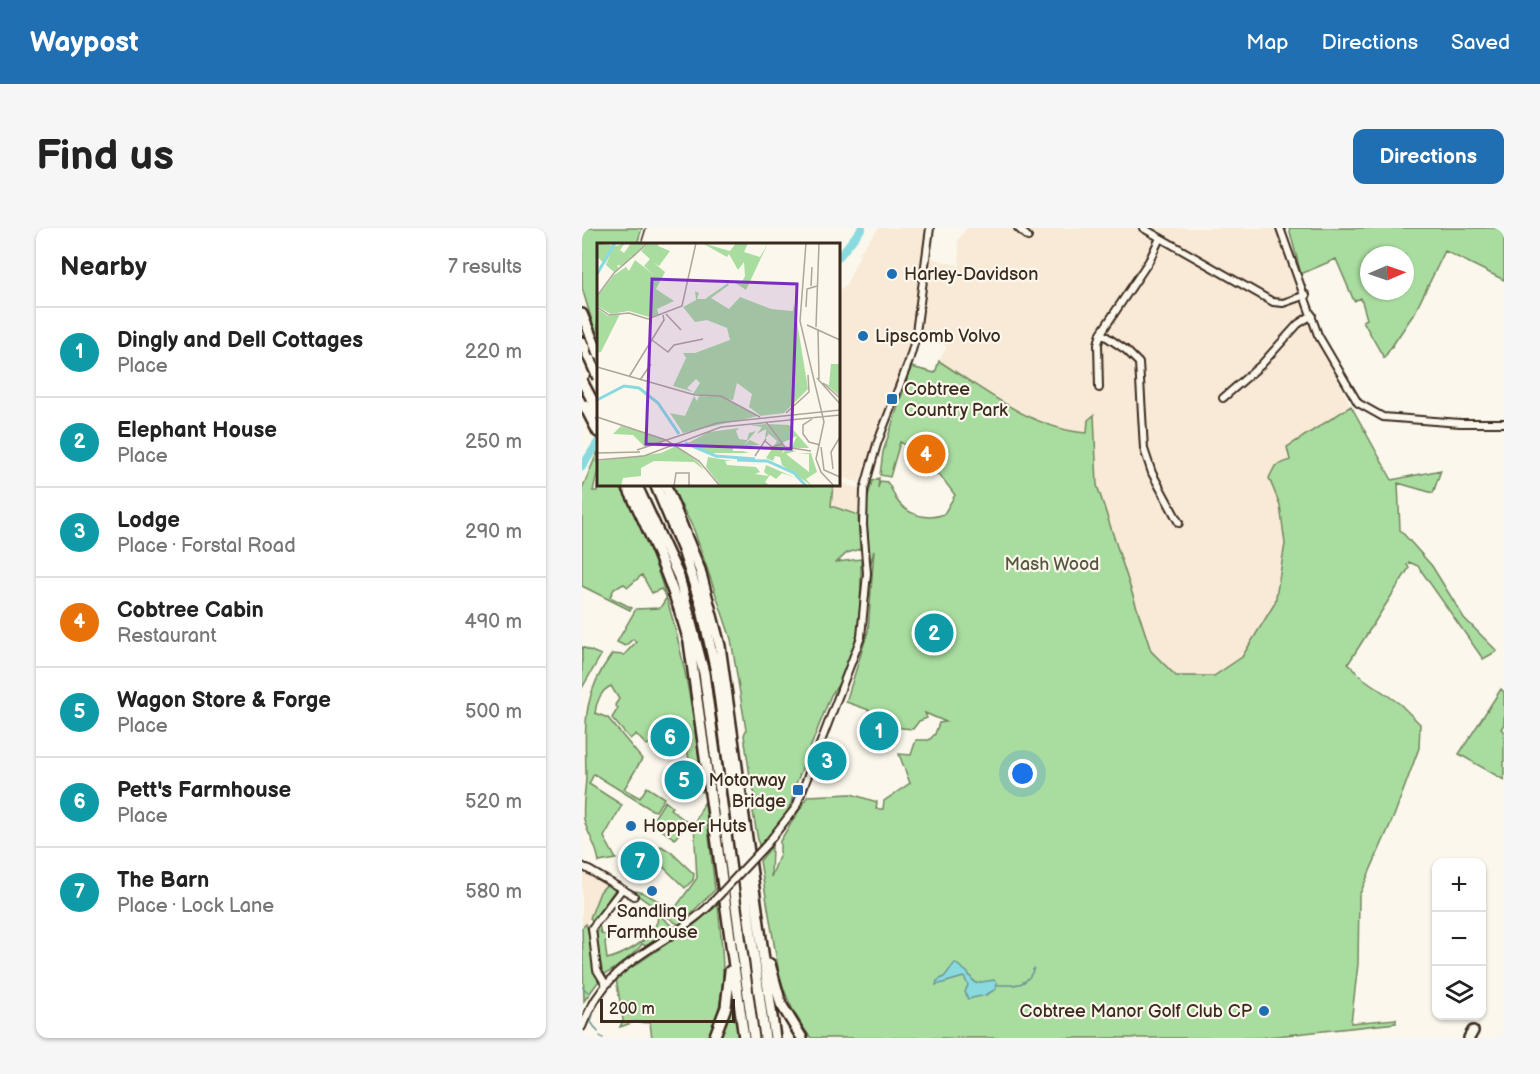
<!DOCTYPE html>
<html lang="en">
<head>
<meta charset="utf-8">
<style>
  :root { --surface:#fff; --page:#f6f6f6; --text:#222; --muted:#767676; --line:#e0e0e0; --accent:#1f6fb2 }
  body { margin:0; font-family:"Balsamiq Sans",sans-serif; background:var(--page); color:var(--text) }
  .controls { position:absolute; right:18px; bottom:18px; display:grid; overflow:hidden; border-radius:12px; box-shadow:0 2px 4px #0004 }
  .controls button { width:54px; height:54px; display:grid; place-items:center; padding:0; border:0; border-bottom:2px solid var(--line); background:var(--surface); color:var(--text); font:30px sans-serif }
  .compass { position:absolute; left:778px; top:18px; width:54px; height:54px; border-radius:50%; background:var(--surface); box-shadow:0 2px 4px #0004; rotate:88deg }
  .scale { position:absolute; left:18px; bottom:15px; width:135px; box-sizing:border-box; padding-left:6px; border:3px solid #3b2a1e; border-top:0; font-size:16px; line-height:21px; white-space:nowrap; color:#3b2a1e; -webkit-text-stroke:4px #fbf7ec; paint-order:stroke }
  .you { position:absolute; left:441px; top:546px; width:21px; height:21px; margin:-15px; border:4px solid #fff; border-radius:50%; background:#1a73e8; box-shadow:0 0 0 9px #1a73e833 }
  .badge { display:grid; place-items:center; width:39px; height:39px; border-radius:50%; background:var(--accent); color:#fff; font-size:20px; font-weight:700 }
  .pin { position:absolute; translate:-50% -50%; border:3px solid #fff; box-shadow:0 2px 6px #0006 }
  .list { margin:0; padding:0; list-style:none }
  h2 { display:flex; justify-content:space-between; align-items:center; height:78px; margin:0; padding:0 24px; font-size:26px }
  h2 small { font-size:20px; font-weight:400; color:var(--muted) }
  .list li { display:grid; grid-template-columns:39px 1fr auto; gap:18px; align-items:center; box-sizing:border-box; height:90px; padding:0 24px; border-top:2px solid var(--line) }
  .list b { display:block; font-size:22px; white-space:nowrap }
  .list p { margin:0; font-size:20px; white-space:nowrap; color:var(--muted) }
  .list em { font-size:20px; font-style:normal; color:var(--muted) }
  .icon { flex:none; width:33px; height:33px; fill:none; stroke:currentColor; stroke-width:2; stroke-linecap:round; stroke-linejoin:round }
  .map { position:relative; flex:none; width:922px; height:810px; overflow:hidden; border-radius:12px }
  header { display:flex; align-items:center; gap:36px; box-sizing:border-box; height:84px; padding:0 30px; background:var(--accent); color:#fff }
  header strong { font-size:28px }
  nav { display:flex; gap:33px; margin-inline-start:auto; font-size:21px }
  .intro { display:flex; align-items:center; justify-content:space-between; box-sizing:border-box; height:144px; padding:0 36px }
  h1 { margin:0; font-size:42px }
  .button { padding:15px 27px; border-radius:12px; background:var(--accent); color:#fff; font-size:21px; font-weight:700 }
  main { display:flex; gap:36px; padding:0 36px }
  aside { flex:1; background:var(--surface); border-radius:12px; box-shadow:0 2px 4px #0004 }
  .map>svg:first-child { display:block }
  .built { fill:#f8ead6 }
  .green { fill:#a9dd9f; stroke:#72845e; stroke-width:1.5; fill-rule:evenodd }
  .water { fill:#89dadf; stroke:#6a9492; stroke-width:1.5 }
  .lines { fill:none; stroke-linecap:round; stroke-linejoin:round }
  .stream { stroke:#6a9492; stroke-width:1.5 }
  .river { stroke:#89dadf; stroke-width:8 }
  .minor-casing { stroke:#3b2a1e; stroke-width:10 }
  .highway-casing { stroke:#3b2a1e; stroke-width:14 }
  .minor { stroke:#fbf7ec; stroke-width:6 }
  .highway { stroke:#fbf7ec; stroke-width:9 }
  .rail { stroke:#3b2a1e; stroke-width:1.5 }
  .minor-bridge-casing { stroke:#3b2a1e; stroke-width:10; stroke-linecap:butt }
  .highway-bridge-casing { stroke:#3b2a1e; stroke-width:14; stroke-linecap:butt }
  .minor-bridge { stroke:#fbf7ec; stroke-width:6 }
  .highway-bridge { stroke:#fbf7ec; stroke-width:9 }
  .poi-dot { fill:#1f6fb2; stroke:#fbf7ec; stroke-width:2 }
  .labels { text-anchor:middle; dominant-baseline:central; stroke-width:4.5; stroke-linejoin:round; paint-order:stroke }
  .poi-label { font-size:18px; fill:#3b2a1e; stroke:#fbf7ec; text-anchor:start }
  .park-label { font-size:18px; fill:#56573e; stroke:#fbf7ec }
  .inset-river { fill:none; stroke:#89dadf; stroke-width:3 }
  .inset-road { fill:none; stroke:#aea59a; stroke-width:1.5 }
  .view { fill:#7b2cbf; fill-opacity:0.15; stroke:#7b2cbf; stroke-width:3 }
  .inset-edge { fill:none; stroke:#3b2a1e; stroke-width:3 }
</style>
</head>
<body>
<header>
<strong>Waypost</strong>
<nav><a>Map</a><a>Directions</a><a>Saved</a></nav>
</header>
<div class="intro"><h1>Find us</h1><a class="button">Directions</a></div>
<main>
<aside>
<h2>Nearby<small>7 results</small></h2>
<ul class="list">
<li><span class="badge" style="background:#0f9aa8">1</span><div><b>Dingly and Dell Cottages</b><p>Place</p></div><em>220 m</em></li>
<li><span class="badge" style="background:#0f9aa8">2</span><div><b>Elephant House</b><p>Place</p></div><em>250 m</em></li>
<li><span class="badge" style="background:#0f9aa8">3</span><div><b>Lodge</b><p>Place · Forstal Road</p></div><em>290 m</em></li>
<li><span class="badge" style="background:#e8710a">4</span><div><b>Cobtree Cabin</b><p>Restaurant</p></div><em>490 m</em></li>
<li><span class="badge" style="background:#0f9aa8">5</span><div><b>Wagon Store &amp; Forge</b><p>Place</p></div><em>500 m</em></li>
<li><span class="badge" style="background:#0f9aa8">6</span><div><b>Pett's Farmhouse</b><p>Place</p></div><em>520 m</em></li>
<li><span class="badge" style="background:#0f9aa8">7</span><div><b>The Barn</b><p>Place · Lock Lane</p></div><em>580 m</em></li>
</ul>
</aside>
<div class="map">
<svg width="922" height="810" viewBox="0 0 922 810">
  <rect width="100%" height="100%" fill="#fbf7ec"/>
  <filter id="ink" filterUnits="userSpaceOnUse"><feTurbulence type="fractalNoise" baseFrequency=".0167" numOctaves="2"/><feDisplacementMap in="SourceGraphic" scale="12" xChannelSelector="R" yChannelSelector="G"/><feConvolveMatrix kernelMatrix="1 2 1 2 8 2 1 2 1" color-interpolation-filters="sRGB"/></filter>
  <g filter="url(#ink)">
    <path class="built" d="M297 0H346V29L378 38 376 12 385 0H693L736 113 769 178 705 219 708 232 703 316 693 375 660 429 632 448H594L569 423 515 257 512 188 506 192V205L489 204 437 185 357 133 365 119 342 104 322 134 277 255 257 248V62L263 59 278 27 276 26Z
      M257 253 277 261 276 287 248 278 251 257 256 256Z
      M0 638 27 654 18 664 8 690 0 700Z"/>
    <path class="green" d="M0 0H60L55 16H16V113L0 60Z
      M707 0H922V52L863 23 833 84 802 130 781 93 785 91 779 70 772 73 754 31 719 46ZM787 27H823V63H787Z
      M357 133C402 162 450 201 505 205L506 192 512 187 515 257 569 423 594 448H632L660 429 693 375 703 316 698 277 687 250 693 238 708 232 705 219 769 178 810 252 859 242 851 265 816 255 818 302 850 338 882 390 915 423 901 431 836 338 827 334 825 337 827 340 766 436 782 451 818 476 838 496 837 520 812 588 777 668 776 736 769 795 814 791V795L677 810H229C214 791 203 769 197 745L178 633 190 618 189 649 198 626V613L226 568 269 566 295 574 294 581H301L302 573 328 555 317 526 329 527 334 512H347L353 506 357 495 364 494 343 485 345 490 337 493 331 501 309 499 292 491 293 484 264 474 286 403 292 322 288 339 284 277 290 253 297 250 296 260 298 253 305 254C309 259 311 265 314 271 324 287 346 293 362 286L373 267 358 247 335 238V224L318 214 308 249 298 247 301 224 329 139 353 145Z
      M16 223V241L11 263H15L16 256 39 257C91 358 108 454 122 565L112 559 104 515 87 495 78 499 70 515 64 517 54 506 48 511 30 490 36 480 33 477 37 471 29 458C19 462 14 475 13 485L26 490 60 531 42 561 58 570 65 559 82 570 74 583 70 582 12 546 7 556 40 577 22 609 34 631 17 634C15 617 5 606 2 591 0 575 4 562 4 546 3 496 0 467 30 426L42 427 54 414 51 411 43 418 35 414 54 381 78 380 85 369 79 361 70 365 60 347 46 359 42 356 32 361 28 369 50 380 48 382 0 358V261Z
      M89 257H251L249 278 276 287 278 321 265 325 255 334 279 331C279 379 280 428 249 467L212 561C211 583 192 604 177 618L171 584 177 577 169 555 162 507 164 502 149 411 112 302Z
      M0 419 19 427 0 460Z
      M919 461 922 464V496L919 501 922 503V552L877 526Z
      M83 573 90 579 88 581 105 594 93 611 69 595Z
      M123 573 133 662 97 697 50 663C66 662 78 679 94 679L115 650 112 596Z
      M79 618 89 624 112 646 111 652 103 660 70 628Z
      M27 654 35 659 11 693 8 690 18 664Z
      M136 677C140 724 149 767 125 810H70L68 795 52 794 38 799 41 792 34 750 107 701Z
      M76 686 91 699 64 718 60 716C57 722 27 747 21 746L12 704 17 697 19 705 27 709 23 714 25 731C41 727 70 712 75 694 76 692 75 689 76 686Z
      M4 696 19 750 2 773 0 700Z
      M151 752 158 810H136L148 780Z"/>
    <path class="water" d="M373 735 385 744 393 755 412 752 415 755 414 761 404 767 386 771 383 764 386 757 382 749 354 757 355 753 362 749Z"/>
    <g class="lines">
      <path class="stream" d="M415 757C432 757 445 760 452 740
        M0 759 6 764
        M12 783 9 794 16 804
        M18 808 21 810"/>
      <path class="river" d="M256 30 280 0
        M0 239 16 214"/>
      <g class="minor-casing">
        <path id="minor" d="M436 0 446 9
          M561 0 691 74 701 75 724 67
          M698 0 736 107 776 175 801 189 878 195H922
          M578 10 567 33 519 105 544 122 557 135 562 221 570 245 597 295
          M517 160 516 116 519 105
          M641 170 679 137 716 96 730 87
          M185 616 214 579 279 409 285 345 281 297 282 262 295 216 327 133 333 112 348 0
          M0 638 52 668
          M23 755 15 742 10 700 40 661
          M0 799C27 728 77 725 127 678"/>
      </g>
      <g class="highway-casing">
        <path id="highway" d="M0 86 14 120
          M0 114 8 132
          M9 170 16 186
          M0 173 16 204
          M44 256C70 308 92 358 107 414L162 810
          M54 256 97 349 122 445 172 810
          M73 256 101 322 119 377 134 444 183 810
          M83 256 118 342 138 418 193 810
          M188 736 199 776 220 810
          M132 810 144 779 148 743
          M887 810 891 803"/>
      </g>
      <use href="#minor" class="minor"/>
      <use href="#highway" class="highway"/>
      <path class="rail" d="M59 16 64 0
        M0 163 16 131"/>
      <g class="minor-bridge-casing">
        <path id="minor-bridge" d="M127 678 185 616"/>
      </g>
      <g class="highway-bridge-casing">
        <path id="highway-bridge" d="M14 120 16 126
          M8 132 16 150
          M0 153 9 170"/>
      </g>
      <use href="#minor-bridge" class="minor-bridge"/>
      <use href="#highway-bridge" class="highway-bridge"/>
    </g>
  </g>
  <g class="poi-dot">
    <circle cx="310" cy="46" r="6"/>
    <circle cx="281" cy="108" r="6"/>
    <rect x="304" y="165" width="12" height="12" rx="3"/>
    <rect x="210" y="556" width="12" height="12" rx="3"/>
    <circle cx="49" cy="598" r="6"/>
    <circle cx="70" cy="663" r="6"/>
    <circle cx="682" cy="783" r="6"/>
  </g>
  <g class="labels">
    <g class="poi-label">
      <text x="322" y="46">Harley-Davidson</text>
      <text x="293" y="108">Lipscomb Volvo</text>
      <text x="322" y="161">Cobtree<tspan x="322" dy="21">Country Park</tspan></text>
      <text x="204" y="552" text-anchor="end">Motorway<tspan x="204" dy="21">Bridge</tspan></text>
      <text x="61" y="598">Hopper Huts</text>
      <text x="70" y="683" text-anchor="middle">Sandling<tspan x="70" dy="21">Farmhouse</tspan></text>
      <text x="670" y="783" text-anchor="end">Cobtree Manor Golf Club CP</text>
    </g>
    <g class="park-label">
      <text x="470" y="336">Mash Wood</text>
    </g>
  </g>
  <g transform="translate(15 15)">
    <rect width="243" height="243" fill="#fbf7ec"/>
    <path d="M0 0 20 3 28 0 23 7 27 10 34 0H50L36 15 32 12 35 15 26 23 20 22 22 26 17 29 9 22 13 12 8 21 0 14ZM52 0H62L61 3 73 8 62 23 57 20 68 29 59 46 77 58 60 66 62 72 52 74 32 68 14 71 0 63V54L17 32 29 24 32 28 38 17 57 32 47 23 53 16 44 8ZM105 0 133 8 139 0H151L147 9 163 14 171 0 149 47 137 39H145L148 33 147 19 141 27 132 11 130 14ZM131 40 132 42 114 55 132 66 143 54 174 66 196 68 197 60 211 146 187 170 164 173 152 164 155 151 140 140 136 157 96 151 103 140 99 136 90 145 96 149 76 143 89 115 86 110H98L133 97 130 85 110 77 98 79 86 64 99 57 98 48 102 50 100 56H108ZM0 65 11 73 23 71 4 109 0 110ZM234 121H243V153L227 140 232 142ZM97 153 100 158 102 153 126 154 161 173 86 190 73 170 88 173ZM169 181 188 205 184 211 190 206 199 208 189 211 212 229V211L201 210H214L220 229 209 236 215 243 185 222 183 214 178 213 176 218 169 215 180 198 172 191 168 196 169 186 160 191 165 184 153 182ZM171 181 192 182 212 205H194L200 193 185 200ZM24 183 50 190 70 198 48 204 36 192 16 191ZM142 185 139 188 142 196 150 197 152 190 159 188 147 202 153 197 163 202 136 204V208H146L152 210H112L91 200 112 189ZM79 203 101 219 107 227 97 219 57 218 44 225V233L26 235 24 243H0V218L64 210ZM111 214 135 218H128L130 222 159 224 163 229 158 231 172 233 167 229 169 222 199 235 185 230 179 236 173 232 168 239 173 243H124L109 224Z" fill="#a9dd9f"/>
    <path class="inset-river" d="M0 31 18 0M0 157 27 143 42 145 61 160 82 191M88 200 119 213 158 216M140 217 170 218 197 230 209 243"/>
    <path class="inset-road" d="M209 0 203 78 227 179 219 216 224 229 237 243M214 43 215 24M0 53 17 30 51 0M0 64 12 72 32 70 51 76 85 63 99 0M209 64 210 46 220 43M69 71 84 87M210 82 243 97M219 84 222 0M221 86 222 136M55 97 71 109 77 102 106 96M0 124 98 152 124 153 163 174M32 134 67 77 66 72M220 135 243 161M43 137 54 121M226 140 243 155M189 170 212 149 211 132M0 174 69 197 102 218 123 243M215 176 206 182V191L212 199 223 202M169 179 188 204 214 208M168 198 175 204 185 201M224 204 227 227 243 234M40 207 120 180 243 167M0 210 43 209M158 213 169 196M0 217 47 213 124 184 243 172M236 226 234 209 243 194M77 243 79 230H92V243"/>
    <path class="view" d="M55 36 200 41 194 206 49 201Z"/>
    <rect width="243" height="243" class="inset-edge"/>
  </g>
</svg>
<div class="controls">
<button>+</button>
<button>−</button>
<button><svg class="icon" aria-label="layers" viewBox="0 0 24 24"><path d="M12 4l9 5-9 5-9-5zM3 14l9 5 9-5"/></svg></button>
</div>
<svg class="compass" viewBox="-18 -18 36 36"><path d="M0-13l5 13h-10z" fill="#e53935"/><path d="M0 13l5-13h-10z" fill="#767676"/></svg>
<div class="scale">200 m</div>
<div class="you"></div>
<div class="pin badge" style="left:297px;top:503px;background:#0f9aa8">1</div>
<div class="pin badge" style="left:352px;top:405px;background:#0f9aa8">2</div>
<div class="pin badge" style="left:245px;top:533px;background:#0f9aa8">3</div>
<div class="pin badge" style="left:344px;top:226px;background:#e8710a">4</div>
<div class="pin badge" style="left:102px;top:552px;background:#0f9aa8">5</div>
<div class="pin badge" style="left:88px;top:509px;background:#0f9aa8">6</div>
<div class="pin badge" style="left:58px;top:633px;background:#0f9aa8">7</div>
</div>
</main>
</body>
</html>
